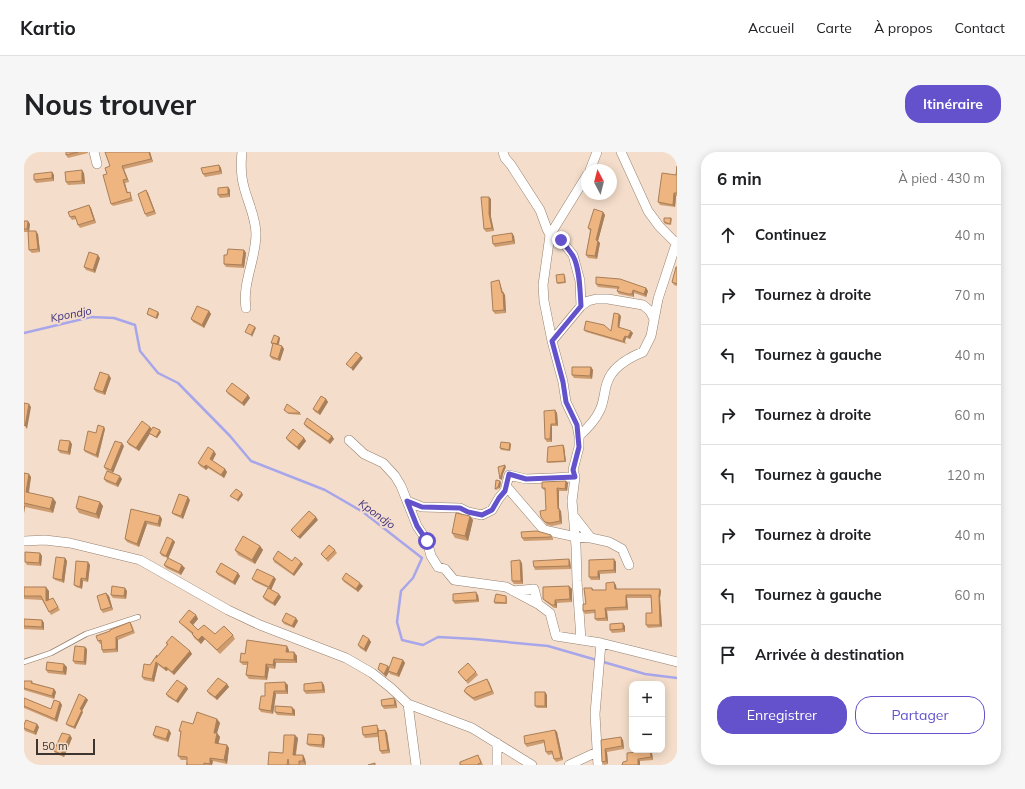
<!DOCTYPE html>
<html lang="fr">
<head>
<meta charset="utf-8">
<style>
  :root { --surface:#fff; --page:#f6f6f6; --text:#202124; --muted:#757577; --line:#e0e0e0; --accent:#6352cb }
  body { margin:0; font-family:Mulish,sans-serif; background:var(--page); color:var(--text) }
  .controls { position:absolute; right:12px; bottom:12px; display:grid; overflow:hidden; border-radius:8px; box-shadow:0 2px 10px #0003 }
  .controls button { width:36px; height:36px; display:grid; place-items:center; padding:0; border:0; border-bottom:1px solid var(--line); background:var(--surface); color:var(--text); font:20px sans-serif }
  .compass { position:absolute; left:557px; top:12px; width:36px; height:36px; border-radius:50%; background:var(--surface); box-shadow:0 2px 10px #0003; rotate:353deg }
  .scale { position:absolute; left:12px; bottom:10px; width:59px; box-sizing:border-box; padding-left:4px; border:2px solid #3e352e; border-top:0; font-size:11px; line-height:14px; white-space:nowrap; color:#3e352e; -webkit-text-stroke:3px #f4ddca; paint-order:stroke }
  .stop { position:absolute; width:12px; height:12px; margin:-9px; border:3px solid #6352cb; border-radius:50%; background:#fff }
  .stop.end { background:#6352cb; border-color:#fff; box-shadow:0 1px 4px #0008 }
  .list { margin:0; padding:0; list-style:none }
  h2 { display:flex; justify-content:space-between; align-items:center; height:52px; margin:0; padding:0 16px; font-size:17px }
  h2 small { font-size:13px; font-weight:400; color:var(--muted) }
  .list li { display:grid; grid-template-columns:26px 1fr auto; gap:12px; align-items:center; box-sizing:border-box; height:60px; padding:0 16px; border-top:1px solid var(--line) }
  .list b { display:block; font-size:15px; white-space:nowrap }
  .list em { font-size:13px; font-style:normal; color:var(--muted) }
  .actions { display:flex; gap:8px; padding:12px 16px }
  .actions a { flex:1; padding:9px 0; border:1px solid var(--accent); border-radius:16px; text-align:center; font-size:14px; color:var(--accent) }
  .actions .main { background:var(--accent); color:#fff }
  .icon { flex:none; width:22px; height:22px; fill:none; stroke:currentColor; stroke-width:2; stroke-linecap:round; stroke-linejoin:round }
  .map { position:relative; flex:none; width:653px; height:613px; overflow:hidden; border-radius:16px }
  header { display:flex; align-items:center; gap:24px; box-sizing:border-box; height:56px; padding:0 20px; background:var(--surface); border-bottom:1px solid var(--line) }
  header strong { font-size:19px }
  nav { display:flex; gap:22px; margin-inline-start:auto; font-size:14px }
  .intro { display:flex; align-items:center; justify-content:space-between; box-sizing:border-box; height:96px; padding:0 24px }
  h1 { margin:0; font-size:28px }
  .button { padding:10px 18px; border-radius:16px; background:var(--accent); color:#fff; font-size:14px; font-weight:700 }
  main { display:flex; gap:24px; padding:0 24px }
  aside { flex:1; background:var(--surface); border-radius:16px; box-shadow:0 2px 10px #0003 }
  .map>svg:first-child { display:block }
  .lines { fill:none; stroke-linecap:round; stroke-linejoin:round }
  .stream { stroke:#a7a6ea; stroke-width:2.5 }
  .service-casing { stroke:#95816f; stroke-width:6 }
  .minor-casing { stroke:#95816f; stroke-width:10 }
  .service { stroke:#fff; stroke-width:4.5 }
  .minor { stroke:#fff; stroke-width:9 }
  .wall { fill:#ce9c6e }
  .shaded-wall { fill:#a77f5a }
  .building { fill:#efb580; stroke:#a77f5a }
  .route { stroke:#6352cb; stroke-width:5 }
  .labels { text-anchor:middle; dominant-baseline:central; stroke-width:4; stroke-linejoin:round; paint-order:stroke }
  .water-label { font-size:11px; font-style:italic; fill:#3c3180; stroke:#f4ddca }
</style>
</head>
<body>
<header>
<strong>Kartio</strong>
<nav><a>Accueil</a><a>Carte</a><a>À propos</a><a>Contact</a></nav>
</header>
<div class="intro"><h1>Nous trouver</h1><a class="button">Itinéraire</a></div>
<main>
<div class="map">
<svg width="653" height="613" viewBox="0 0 653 613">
  <rect width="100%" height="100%" fill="#f4ddca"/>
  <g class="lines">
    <path class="stream" d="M0 181 67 165 90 166 111 173 116 199 134 221 154 231 206 284 227 309 301 338 339 360 398 406 389 426 377 439 373 470 378 488 399 493 414 485 451 487 524 494 621 522 653 526"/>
    <g class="service-casing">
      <path id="service" d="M0 510 27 501 62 482 114 465"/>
    </g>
    <g class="minor-casing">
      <path id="minor" d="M70 0 73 12
        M218 0C217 8 217 17 218 25 220 44 232 62 232 82 232 107 218 131 222 156
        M479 0 481 6 487 13 516 58 523 77 526 83 537 88 549 103 556 129 557 154
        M597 0 624 59 635 74 652 91
        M566 18 573 0
        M528 189 557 154 564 149 572 147H584L619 153 626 159 630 167
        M555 284C563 277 571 269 576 258 580 250 580 240 583 231 588 215 604 206 619 200L627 184 634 147 653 89
        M325 288 340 302 359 311 371 324 377 334 393 374 403 389 407 404 414 415 421 417 430 428 482 435 514 452 526 461 532 484 577 491 571 562 574 613
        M482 334 520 378 552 385 567 386
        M383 349 398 355 436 356 444 360 458 363 468 358 475 346 481 339 485 323 502 327 551 325
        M549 363 567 386 585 390 598 397 605 413
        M0 389 21 388 46 391 116 408 204 458 236 473 322 506 348 521 367 536 384 552 448 576 508 613
        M489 439 510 437 514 452
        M557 488 553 429 552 394 548 349 551 325 549 318 555 295V284L553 273 542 250 539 230 528 189 520 149 519 133 526 83 563 23
        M577 491 653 510
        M384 552 392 613
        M473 613V591
        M545 613 573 600"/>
    </g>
    <use href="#service" class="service"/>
    <use href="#minor" class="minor"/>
  </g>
  <path class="wall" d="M42 0H64V1L44 6 42 3Z
    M81 0H126L129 10 100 17 105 30 101 31 104 41 107 43 109 49 89 54 87 52 83 22 86 14Z
    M195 13 197 16 198 22 181 25 179 22Z
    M653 14V44H652L651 55 636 53 634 50 652 23Z
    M28 20 30 23V29L12 31 10 28Z
    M60 21 61 32 44 33 42 30Z
    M204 35 206 38V45L196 46 194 43Z
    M122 38 124 41 132 62 123 65 121 62Z
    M467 47V65L470 79 462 80 460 77Z
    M65 53 67 56 72 71 56 76 54 73 52 67 48 68 46 65Z
    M579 60 581 63 574 89 576 91 573 107 564 106 562 103 566 79 564 76Z
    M647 66 648 67 647 73 641 72 640 70Z
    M0 69 6 72 5 79 14 82 16 100 8 101 5 98 4 80H0Z
    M488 81 490 84 491 92 471 95 469 92Z
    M220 98 222 101 220 116 202 115 200 112 203 103Z
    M76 106 71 121 62 118 60 115Z
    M653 115V134L650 133 648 130Z
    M541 123 542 131 534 132 533 131Z
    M475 128 479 140 481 143 482 161 471 162 469 159Z
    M572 132 622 136 624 139 622 145 610 141V145L595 142 593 139 594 137 574 135Z
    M185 159 187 162 180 176 169 170 167 167Z
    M134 160 135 162 133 167 124 163 123 162Z
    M597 164 595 175 609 181 606 187 602 186 601 190 603 192 562 180 560 178 587 179Z
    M255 185 256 186 255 193 258 194 260 197 256 209 248 207 246 204 249 192 247 191Z
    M567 215 569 218 568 227 550 226 548 223Z
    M87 226 81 243 72 240 70 237Z
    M202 239 224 243 226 246 220 254 204 242Z
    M302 247 304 250 296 263 291 260 289 257Z
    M260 258 276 261 277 263 265 262Z
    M531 258 533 261 534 274H528V290H523L521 287Z
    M280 272 308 284 310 287 306 292 282 275Z
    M126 275 128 277 137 280 133 286 126 282 115 299 105 293 103 290Z
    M81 277 74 306 61 300 60 298Z
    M262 286H280L282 289 275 298 264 289Z
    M48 292 46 303 36 301 34 298Z
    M487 292 486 299 477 298 476 296Z
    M539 293 540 294 542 310 524 311 523 310Z
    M100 294 89 321 82 318 80 315Z
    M192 302 188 308 201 317 203 320 200 326 184 316 182 318 176 314 174 311Z
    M0 321 7 325 5 341 32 350 29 361 1 355 0 361Z
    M80 327H98L94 335 82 330Z
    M542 329 544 331 543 339H535V357L537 359 538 372 528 374 523 373 517 365 522 358 521 338H520L518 336Z
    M477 330 476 336 472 338 471 337Z
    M166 348 159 367 150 363 148 361Z
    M76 350 79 354 75 367 55 361 52 356Z
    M107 357 136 364 138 367 136 375 123 372 115 395 103 390 101 387Z
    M446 364 449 368 444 389 431 386 428 381Z
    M527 383 529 386V388L500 389 498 386Z
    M149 388 151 390 144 406 161 416 157 423 142 416 140 413 144 406 138 404 136 401Z
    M236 394 239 398 231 412 214 403 211 398Z
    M311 398 313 401 304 410 297 402Z
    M16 401 18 404 17 414 3 413 1 410Z
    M41 406 43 409 40 431 31 428 29 426Z
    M249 407 277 410 279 412 270 424 250 410Z
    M590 407 592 410V421L576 422V428H567L565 425Z
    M546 409 547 417 511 418 510 415Z
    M64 410 66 413 64 430 59 429 58 437 52 435 50 433Z
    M498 411 499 432H490L488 429Z
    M192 420 214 421 216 424 211 433 194 423Z
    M228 427H252L247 438 257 445 251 454 241 448 239 445 244 436 231 430Z
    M318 427 339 434 334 440 320 430Z
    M592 433V437L637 439 636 446 638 475 624 476 622 473 628 461 627 446H603L604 458 583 459 584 469H573L571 467V461L561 462 559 459 562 452 568 436 570 438H582Z
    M545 434 548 437V450L533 451V456H530L522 450 519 447Z
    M0 435 25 439V448L29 446 36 458 27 463 18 448 0 447Z
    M103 439 102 447 89 446 87 443Z
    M82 441 85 444 89 458 79 461 77 458Z
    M454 443 455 450 431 452 429 449Z
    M482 444 483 446V452H471L470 450Z
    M172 463 174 467 169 473 174 478 191 482 209 483 211 487 196 502 181 487 177 492 170 486 168 482 158 473 155 470Z
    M0 467 18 468 20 471V478L0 477Z
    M258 469H274L270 476 260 472Z
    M106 470 108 473 111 481 94 488V500L79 501 78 498 77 492H76L74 489 86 479Z
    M601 474V480L588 481 586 478Z
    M345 487 347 490 342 500 336 496 334 493Z
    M142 491 166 499 168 502 150 523 144 518 142 519 134 513 130 530 120 528 118 525 126 513 143 493Z
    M63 497 62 513 51 512 49 509Z
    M265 498V500H270L273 504V511H252L251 517 245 516 243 528 225 527 222 523 223 513H219L216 510 221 502Z
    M379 508 381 511 375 525 366 522 365 520 362 525 354 517 364 514 365 516Z
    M43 515 42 523 24 521 22 518Z
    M434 520H452L454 523 444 532Z
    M0 529H8L9 531 30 537 32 540 30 547 0 538Z
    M298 530 300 533 301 541 282 542 280 539Z
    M465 530 470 542 451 549 442 542 440 539Z
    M241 531 264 533V542H252L249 562 237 560 235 557 241 544Z
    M203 532 205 535 193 548 185 542 183 539Z
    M162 534 164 537 154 551 144 545 142 542Z
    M521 540 523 543V556H513L511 554Z
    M0 546 27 557 36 550 38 553 33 570 0 556Z
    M62 546 64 548 58 559 59 560 51 577 44 574 42 572Z
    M372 549 373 556 360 557 358 554Z
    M271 558V564L253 563 251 560Z
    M193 567 196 571 193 581 196 585 194 591 205 596 203 612 189 609 188 613H162L163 608H157L154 604 157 580 155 579 169 572Z
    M13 572 15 575 12 583 1 579 0 577V573Z
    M355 576V578H361L363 581 366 601 358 602 356 599 354 585 341 586 339 583Z
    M145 578 147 581 144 590 131 586 129 583Z
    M531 578 533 580 539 608 532 610 530 607 529 602 524 603 522 600 520 591 503 595 501 592Z
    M48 586 40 605 32 602 30 599Z
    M274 586 272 603H279L281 607 282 613H244L259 601Z
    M301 586 300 596 285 594 283 592Z
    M577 588H599L600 597 583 600 584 612 580 613 578 610Z
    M628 601 629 608 616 609V613H598L603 609Z
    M456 606 459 613H436Z"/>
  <path class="shaded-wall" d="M125 0H126L129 10 127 7Z
    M195 13 197 16 198 22 196 19Z
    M98 14 100 17 105 30 103 27Z
    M58 18 60 21 61 32 58 29Z
    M28 20 30 23V29L28 26Z
    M99 28 101 31 104 44 103 41Z
    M204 35 206 38V45L204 42Z
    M122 38 124 41 132 62 130 59Z
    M650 41 652 44 651 55 649 53Z
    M465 45 467 47V65L470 79 468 76 465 62Z
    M65 53 67 56 72 71 70 68Z
    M579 60 581 63 574 89 576 91 573 107 571 104 572 88Z
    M4 69 6 72 5 80 3 77Z
    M12 79 14 82 16 100 14 97Z
    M488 81 490 84 491 92 489 89Z
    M220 98 222 101 220 116 218 113Z
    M74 103 76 106 71 121 69 118Z
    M475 128 476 131 479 143V140L481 143 482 161 480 158 478 141Z
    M622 136 624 139 622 145 620 142Z
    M609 138 610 141V145L608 142Z
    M185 159 187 162 180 176 178 173Z
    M134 160 135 162 133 167 132 166Z
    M595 162 597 164 595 177 594 175Z
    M231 175 232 176 228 185 227 183Z
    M607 179 609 181 606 187 604 185Z
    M601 184 602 186 600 190 599 188Z
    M255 185 256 186 254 194 253 192Z
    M258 194 260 197 256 209 254 207Z
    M337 204 339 206 329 219 327 216Z
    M567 215 569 218 568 227 566 224Z
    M85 223 87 226 81 243 79 240Z
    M224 243 226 246 220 254 218 251Z
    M302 247 304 250 296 263 294 260Z
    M5 252 7 255 3 277 1 274Z
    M531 258 533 261 534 274 532 272Z
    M527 272 528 274V290L526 287Z
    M80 275 81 277 74 306 72 303Z
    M126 275 128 278 115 299 112 296Z
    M136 278 137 280 133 286 132 285Z
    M308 284 310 287 306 292 304 289Z
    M280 286 282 289 275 298 273 295Z
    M46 289 48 292 46 303 44 300Z
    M98 291 100 294 89 321 87 318Z
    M486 291 487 292 486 299 485 298Z
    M539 293 540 294 542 310 541 309Z
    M190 299 192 302 188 310 186 307Z
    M182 313 184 316 182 318 180 315Z
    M481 313 482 315 479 322 478 328 476 327 478 320Z
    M201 317 203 320 200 326 197 323Z
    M5 322 7 325 4 344 2 340Z
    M96 324 98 327 94 335 92 332Z
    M476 329 477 330 476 336 474 335Z
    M542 329 544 331 543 339 541 337Z
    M533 336 535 339V357L537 359 538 372 536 369 534 357Z
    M218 341 219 343 214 350 213 348Z
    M164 345 166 348 159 367 157 364Z
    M29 346 32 350 29 361 26 357Z
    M76 350 79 354 75 367 72 362Z
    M0 353 1 355 0 361Z
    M136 364 138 367 136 375 134 372Z
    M446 364 449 368 444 389 441 384Z
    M292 365 294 368 276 387 274 385Z
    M121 369 123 372 115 395 113 392Z
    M149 388 151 390 144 407 142 404Z
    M236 394 239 398 231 412 228 408Z
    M16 401 18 404 17 414 15 411Z
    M41 406 43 409 40 431 38 428Z
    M545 407 546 409 547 417 545 414Z
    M590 407 592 410V421L590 418Z
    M496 408 498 411 499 432 497 429Z
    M64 410 66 413 64 430 62 427Z
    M277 410 279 412 270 424 269 422Z
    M158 413 161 416 157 423 155 420Z
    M574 419 576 422V428L574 425Z
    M214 421 216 424 211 433 209 430Z
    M250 425 252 427 247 438 245 435Z
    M57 426 59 429 58 437 56 435Z
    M590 430 592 433 593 439 591 437Z
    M336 431 339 434 334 440 332 437Z
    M545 434 548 437V450L546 447Z
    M22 435 25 439V453L22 449Z
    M101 436 103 439 102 447 100 444Z
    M636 437 637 439 636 446 638 475 636 473 635 443Z
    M452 440 454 443 455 450 453 448Z
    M82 441 85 444 89 458 87 455Z
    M255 442 257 445 251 454 249 451Z
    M602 443 603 446 604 458 602 455Z
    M531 448 533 451V456L531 453Z
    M581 456 583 459 584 469 582 466Z
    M172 463 174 467 168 474 166 470Z
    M272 466 274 469 270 476 268 474Z
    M18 468 20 471V478L18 475Z
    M599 471 601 474V480L599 477Z
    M178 484 181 487 177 492 174 488Z
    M92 485 94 488V500L92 497Z
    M345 487 347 490 342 500 340 497Z
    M263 494 265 498 264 504 262 500Z
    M61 495 63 497 62 513 60 510Z
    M166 499 168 502 150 523 148 520Z
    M270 500 273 504V511L270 508Z
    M250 507 252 511 251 517 249 513Z
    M379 508 381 511 375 525 373 522Z
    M132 510 134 513 130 530 128 527Z
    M40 512 43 515 42 523 39 520Z
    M242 512 245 516 243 528 241 525Z
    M364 514 366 517 364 519 365 520 362 525 360 522Z
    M142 515 144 518 142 519 140 516Z
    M463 527 465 530 470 542 468 539Z
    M261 530 264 533V542L262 539Z
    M298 530 300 533 301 541 299 538Z
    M203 532 205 535 193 548 191 545Z
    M162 534 164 537 154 551 152 549Z
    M30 537 32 540 30 547 28 544Z
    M250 539 252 542 249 562 247 559Z
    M521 540 523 543V556L521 554Z
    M62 546 64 548 58 559 59 560 51 577 50 575 56 557Z
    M370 546 372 549 373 556 371 553Z
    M36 550 38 553 33 570 31 567Z
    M268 555 271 558V564L269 562Z
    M193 567 196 571 193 581 196 585 194 594 191 591 190 581Z
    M13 572 15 575 12 583 10 580Z
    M145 578 147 581 144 590 142 587Z
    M361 578 363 581 366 601 364 598Z
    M531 578 533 580 539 608 537 606Z
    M46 583 48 586 40 605 37 602Z
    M271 583 274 586 271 606 269 603Z
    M299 583 301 586 300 596 298 593Z
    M597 585 599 588 600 597 598 594Z
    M203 593 205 596 203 612 200 608Z
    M581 597 583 600 584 612 582 609Z
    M626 599 628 601 629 608 627 605Z
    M279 603 281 607 282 613 279 609Z
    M186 606 189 609 188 613H187L186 612Z
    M614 607 616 609V613H614Z"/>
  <path class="building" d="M42 0H54L42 3Z
    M81 0H125L127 7 98 14 103 27 99 28 103 41 106 40 107 46 87 52 79 23 83 22 81 16 86 14Z
    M195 13 196 19 179 22 177 16Z
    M653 14V41H650L649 53 634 50 638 21 652 23Z
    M58 18V29L42 30 41 20Z
    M28 20V26L10 28V22Z
    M204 35V42L194 43V36Z
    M122 38 130 59 121 62 114 42Z
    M457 45H465V62L468 76 460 77Z
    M65 53 70 68 54 73 51 64 46 65 44 60Z
    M570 57 579 60 572 88 574 89 571 104 562 103 567 77 564 76Z
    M640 66H647L646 72 640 70Z
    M0 69H4L3 77H0Z
    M4 79H12L14 97 5 98Z
    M488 81 489 89 469 92 468 84Z
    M204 97 220 98 218 113 200 112V103H203Z
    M65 100 74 103 69 118 60 115Z
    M652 115H653V132L648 130Z
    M540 122 541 130 533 131 532 123Z
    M572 125 596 127 622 136 620 142 609 138 608 142H604L593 139 595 135 572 132Z
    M475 128 478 141 479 140 480 158 469 159 467 130Z
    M173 154 185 159 178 173 167 167Z
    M125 156 134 160 132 166 123 162Z
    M590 161 595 162 594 175 607 179 604 185 601 184 599 188 601 190 560 178 562 169 580 173 587 179Z
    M225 172 231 175 227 183 221 180Z
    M250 183 255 185 253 192 247 191Z
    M249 191 258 194 254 207 246 204Z
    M332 200 337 204 327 216 322 212Z
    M548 215H567L566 224 548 223Z
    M76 220 85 223 79 240 70 237Z
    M208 231 224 243 218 251 202 239Z
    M297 244 302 247 294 260 289 257Z
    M0 251 5 252 1 274 0 273Z
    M263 252 276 261H264L260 258Z
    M531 258 532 272H527L526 287H521L520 259Z
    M283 266 308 284 304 289 280 272Z
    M118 269 126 275 112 296 103 290Z
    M74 273 80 275 72 303 60 298 64 279 72 281Z
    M129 275 136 278 132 285 125 281Z
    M269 277 280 286 273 295 262 286Z
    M36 288 46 289 44 300 34 298Z
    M91 289 98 291 87 318 80 315Z
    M477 290 486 291 485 298 476 296Z
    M539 293 541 309 523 310 524 295Z
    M184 295 190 299 186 307 201 317 197 323 182 313 180 315 174 311Z
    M481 313 478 320 476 327 474 315Z
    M83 319 96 324 92 332 80 327Z
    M0 321 5 322 2 340 29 346 26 357 0 351Z
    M472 328 476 329 474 335 471 337Z
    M542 329 541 337 533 336 534 357 535 356 536 369 526 371 521 370 517 365 516 359 522 358 521 336H518V330Z
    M212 337 218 341 213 348 206 344Z
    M155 342 164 345 157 364 148 361Z
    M55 344 76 350 72 362 52 356Z
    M107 357 136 364 134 372 121 369 113 392 101 387Z
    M285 359 292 365 274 385 267 378Z
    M432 361 446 364 441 384 428 381Z
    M513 379 527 383V385L498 386 497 380Z
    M219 384 236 394 228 408 211 398Z
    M143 385 149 388 142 404 136 401Z
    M305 393 311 398 302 407 297 402Z
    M254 399 268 409 271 405 277 410 269 422 249 407Z
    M1 400 16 401 15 411 1 410Z
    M32 405 41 406 38 428 29 426Z
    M144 406 158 413 155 420 140 413Z
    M545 407V414L510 415 509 409Z
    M590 407V418L574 419V425H565V408Z
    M496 408 497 429H488L487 409Z
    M52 409 64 410 62 427 57 426 56 435 50 433Z
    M197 411 214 421 209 430 192 420Z
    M233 417 250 425 245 435 228 427Z
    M322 421 336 431 332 437 318 427Z
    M590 430 591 437H636L635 443 636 473H622V461H628L627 443H602V455L581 456 582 466 571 467V458L559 459V452H562L560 436H568V438H582V431Z
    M88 434 101 436 100 444 87 443Z
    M545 434 546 447 531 448V453H528L519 447V435Z
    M0 435H22V449L29 446 34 455 25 460 17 444H0Z
    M244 436 255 442 249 451 239 445Z
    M452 440 453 448 429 449V442Z
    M82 441 87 455 77 458 73 444Z
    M472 442 482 444V451L470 450Z
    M165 458 172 463 166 470 174 478 180 473 191 482 200 474 209 483 193 498 178 484 174 488 168 482 169 481 155 470Z
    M262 461 272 466 268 474 258 469Z
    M0 467 18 468V475L0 474Z
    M106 470 109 479 92 485V497L78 498 77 488 74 489 72 484 86 479V478Z
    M599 471V477L586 478V472Z
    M339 483 345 487 340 497 334 493Z
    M148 484 166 499 148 520 142 515 140 516 132 510 128 527 118 525 120 512 126 513 133 503 132 506 144 492 142 491Z
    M223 488 263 494 262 500H270V508L250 507 249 513 242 512 241 525 222 523 224 510H216L217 501 221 502Z
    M51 494 61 495 60 510 49 509Z
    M369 505 379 508 373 522 364 519Z
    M23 510 40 512 39 520 22 518Z
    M356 511 364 514 360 522 354 517Z
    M444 511 452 520 442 529 434 520Z
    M194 526 203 532 191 545 183 539Z
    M463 527 468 539 449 546 440 539 443 535Z
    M153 528 162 534 152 549 142 542Z
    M0 529H8L7 531 30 537 28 544 0 536Z
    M261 530 262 539H250L247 559 235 557 237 544H241V531Z
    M298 530 299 538 280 539V532Z
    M511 540H521V554H511Z
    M55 542 62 546 56 557 58 558 50 575 42 572Z
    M0 546 27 557 30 548 36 550 31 567 0 554Z
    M370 546 371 553 358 554 357 548Z
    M251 554 268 555 269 562 251 560Z
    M173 560 193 567 190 581H193L191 591 203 593 200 608 186 606V612L180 611V613H163V605L154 604 157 579H155L158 569 169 572Z
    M2 568 13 572 10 580 0 576V573Z
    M353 573 354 581V579L361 578 364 598 356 599 354 581 339 583 338 575Z
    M132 574 145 578 142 587 129 583Z
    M531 578 537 606 530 607 528 599 522 600 520 588 501 592 500 584Z
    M38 581 46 583 37 602 30 599Z
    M284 582 299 583 298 593 283 592Z
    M260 583H271L269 603H279V609H275V613H265L264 607 263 613H244L245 600 259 601Z
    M597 585 598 594 581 597 582 609 578 610 577 588Z
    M626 599 627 605 614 607V613H598L599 610 603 609V601Z
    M454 603 457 611 454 612V613H436V610Z
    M351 611V613H344Z"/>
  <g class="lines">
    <path class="route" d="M403 389 393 374 383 349 398 355 436 356 444 360 458 363 468 358 475 346 481 339 485 322 502 327 551 325 549 318 555 295 553 273 542 250 539 230 528 189 557 154C556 140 556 116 549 104 545 98 541 93 537 88"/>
  </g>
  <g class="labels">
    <g class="water-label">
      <text transform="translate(47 162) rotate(-11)">Kpondjo</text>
      <text transform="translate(353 362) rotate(36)">Kpondjo</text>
    </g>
  </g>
</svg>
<div class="controls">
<button>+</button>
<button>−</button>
</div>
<svg class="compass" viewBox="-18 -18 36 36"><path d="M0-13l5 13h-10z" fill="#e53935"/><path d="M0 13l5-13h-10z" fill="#757577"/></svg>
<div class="scale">50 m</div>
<div class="stop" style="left:403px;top:389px"></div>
<div class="stop end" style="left:537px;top:88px"></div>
</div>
<aside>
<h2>6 min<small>À pied · 430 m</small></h2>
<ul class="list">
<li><svg class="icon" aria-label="ahead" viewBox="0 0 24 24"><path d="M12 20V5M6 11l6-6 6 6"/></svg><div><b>Continuez</b></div><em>40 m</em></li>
<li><svg class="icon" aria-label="right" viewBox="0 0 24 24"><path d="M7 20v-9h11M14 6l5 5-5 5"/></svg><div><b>Tournez à droite</b></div><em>70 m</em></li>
<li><svg class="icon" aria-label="left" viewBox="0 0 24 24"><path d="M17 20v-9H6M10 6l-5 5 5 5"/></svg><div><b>Tournez à gauche</b></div><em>40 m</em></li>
<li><svg class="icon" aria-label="right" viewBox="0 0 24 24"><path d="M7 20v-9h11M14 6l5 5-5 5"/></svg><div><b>Tournez à droite</b></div><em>60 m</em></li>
<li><svg class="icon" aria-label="left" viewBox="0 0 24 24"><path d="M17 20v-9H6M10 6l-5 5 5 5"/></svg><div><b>Tournez à gauche</b></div><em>120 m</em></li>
<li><svg class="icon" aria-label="right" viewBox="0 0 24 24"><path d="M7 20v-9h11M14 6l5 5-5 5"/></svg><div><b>Tournez à droite</b></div><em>40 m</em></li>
<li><svg class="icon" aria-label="left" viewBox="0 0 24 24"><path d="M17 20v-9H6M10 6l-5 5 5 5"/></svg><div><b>Tournez à gauche</b></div><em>60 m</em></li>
<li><svg class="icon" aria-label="arrive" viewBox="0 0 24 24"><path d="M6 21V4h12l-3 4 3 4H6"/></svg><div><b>Arrivée à destination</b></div></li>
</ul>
<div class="actions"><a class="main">Enregistrer</a><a>Partager</a></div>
</aside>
</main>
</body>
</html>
